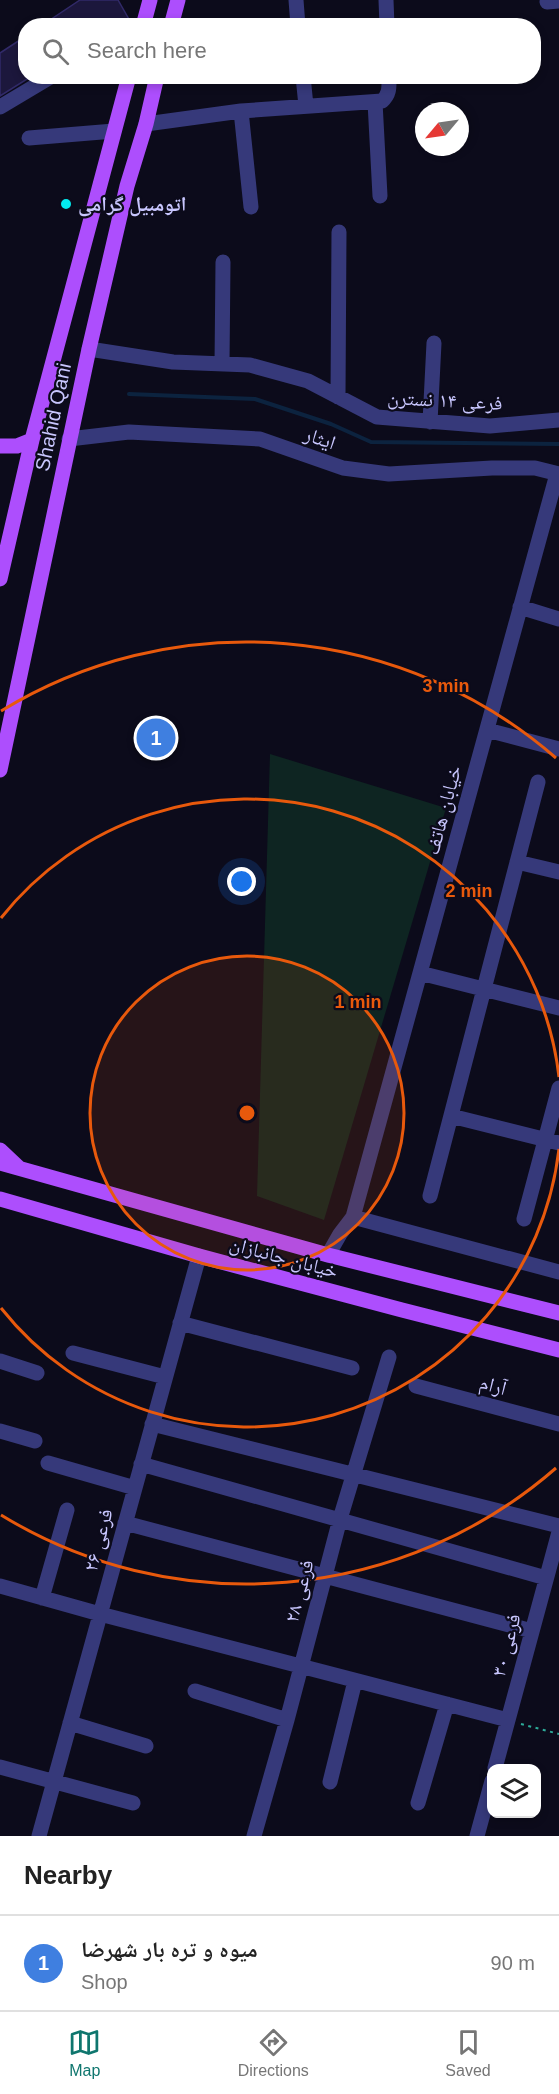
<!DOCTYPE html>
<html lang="en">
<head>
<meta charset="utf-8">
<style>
  :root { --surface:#fff; --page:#f2f2f2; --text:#222; --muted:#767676; --line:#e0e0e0; --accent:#0f766e }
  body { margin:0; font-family:Arial,"Noto Naskh Arabic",sans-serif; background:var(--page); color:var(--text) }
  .controls { position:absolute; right:18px; bottom:18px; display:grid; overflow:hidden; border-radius:12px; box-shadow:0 3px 9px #0003 }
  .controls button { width:54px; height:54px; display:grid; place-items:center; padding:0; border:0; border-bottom:2px solid var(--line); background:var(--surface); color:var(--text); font:30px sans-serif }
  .compass { position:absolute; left:415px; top:102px; width:54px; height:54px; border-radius:50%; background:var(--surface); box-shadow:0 3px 9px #0003; rotate:241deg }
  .you { position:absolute; left:242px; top:882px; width:21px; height:21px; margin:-15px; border:4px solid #fff; border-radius:50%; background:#1a73e8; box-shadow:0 0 0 9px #1a73e833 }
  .badge { display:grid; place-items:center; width:39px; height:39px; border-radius:50%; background:var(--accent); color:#fff; font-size:20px; font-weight:700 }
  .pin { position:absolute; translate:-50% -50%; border:3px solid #fff; box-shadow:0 2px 6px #0006 }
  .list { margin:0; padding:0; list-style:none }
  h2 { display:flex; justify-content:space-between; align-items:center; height:78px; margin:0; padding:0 24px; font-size:26px }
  h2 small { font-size:20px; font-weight:400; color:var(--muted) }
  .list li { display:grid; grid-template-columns:39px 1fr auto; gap:18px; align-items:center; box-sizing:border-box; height:96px; padding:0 24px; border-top:2px solid var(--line) }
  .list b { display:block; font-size:22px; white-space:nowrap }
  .list p { margin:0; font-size:20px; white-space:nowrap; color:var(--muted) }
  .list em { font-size:20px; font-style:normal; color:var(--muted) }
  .icon { flex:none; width:33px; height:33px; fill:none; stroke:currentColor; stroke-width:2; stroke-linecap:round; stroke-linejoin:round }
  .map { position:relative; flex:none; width:559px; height:1836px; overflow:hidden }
  .search { position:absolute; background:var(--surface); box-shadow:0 3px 9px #0003; left:18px; right:18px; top:18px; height:66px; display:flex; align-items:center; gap:15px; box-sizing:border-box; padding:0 21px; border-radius:24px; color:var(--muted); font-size:22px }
  .sheet { height:174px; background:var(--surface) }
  nav { display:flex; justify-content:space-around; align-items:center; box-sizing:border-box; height:84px; border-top:2px solid var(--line); background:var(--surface); font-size:16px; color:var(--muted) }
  nav a { display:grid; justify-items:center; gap:3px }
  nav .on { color:var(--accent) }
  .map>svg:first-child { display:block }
  .green { fill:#0e2522 }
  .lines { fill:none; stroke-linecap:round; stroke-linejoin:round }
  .stream { stroke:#0c233f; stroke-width:4 }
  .building { fill:#1c173c; stroke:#312a68; stroke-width:1.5 }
  .path { stroke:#2dab99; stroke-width:2; stroke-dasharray:3 4.5; stroke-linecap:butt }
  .minor { stroke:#36397a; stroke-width:15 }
  .major { stroke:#ad4efd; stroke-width:15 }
  .ring { fill:none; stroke:#e8590c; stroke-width:3 }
  .poi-dot { fill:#02eaee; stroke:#0c0b1b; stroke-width:2 }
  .labels { text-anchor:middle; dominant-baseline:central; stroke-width:4.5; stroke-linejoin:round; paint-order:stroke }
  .poi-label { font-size:20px; font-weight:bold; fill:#c8c6fe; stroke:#0c0b1b; text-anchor:start }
  .street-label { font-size:20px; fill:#c8c6fe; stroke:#0c0b1b }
  .centre { fill:#e8590c; stroke:#0c0b1b; stroke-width:3 }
  .ring-label { font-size:18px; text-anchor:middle; font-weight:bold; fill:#e8590c; stroke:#0c0b1b; stroke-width:4.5; stroke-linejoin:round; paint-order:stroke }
</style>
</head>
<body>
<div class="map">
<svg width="559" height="1836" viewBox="0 0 559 1836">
  <rect width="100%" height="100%" fill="#0c0b1b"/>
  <path class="green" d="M270 754 446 808 324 1220 257 1196Z"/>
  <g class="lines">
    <path class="stream" d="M129 394 255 399 331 424 371 442 559 444"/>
  </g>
  <path class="building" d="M80 0H118L130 21 124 26H41Z
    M26 36V76H32L0 96V53Z"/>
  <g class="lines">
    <path class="path" d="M521 1724 559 1734"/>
    <path class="minor" d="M296 0 298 26
      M386 0 387 26
      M547 2 559 1
      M303 76 306 106
      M375 102 380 196
      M0 107 52 76
      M241 111 251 207
      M146 124 241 111 382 101C390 94 389 87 389 76
      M29 138 114 131
      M89 349 173 362 250 365 308 381 377 417 490 426 559 420
      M222 364 223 262
      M338 397 339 232
      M430 422 434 343
      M69 439 129 432 260 439 343 468 389 474 492 468H535L559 474
      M520 607 559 619
      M487 730 559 749
      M517 862 559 872
      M420 973 559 1008
      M451 1116 559 1143
      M430 1196 538 782
      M353 1217 559 1272
      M524 1219 559 1088
      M328 1255 340 1234 353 1217 557 474
      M180 1323 352 1368
      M73 1353 165 1377
      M0 1361 37 1373
      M416 1386 559 1424
      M152 1424 559 1526
      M0 1431 35 1441
      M48 1463 135 1488
      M141 1464 546 1578
      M125 1523 532 1631
      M0 1586 100 1614 508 1720
      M42 1598 67 1510
      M195 1691 287 1720
      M70 1723 146 1746
      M0 1767 133 1803
      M495 1768 559 1532
      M330 1782 355 1681
      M418 1803 447 1704
      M39 1836 199 1256
      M254 1836 287 1720 340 1519 389 1357
      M477 1836 492 1781"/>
    <path class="major" d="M143 26 150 0
      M171 26 178 0
      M0 446H17L32 440
      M0 579 32 440 129 76
      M0 770 89 349 127 186 146 124 157 76
      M0 1150 18 1167
      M0 1163 328 1255 559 1313
      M0 1199 199 1256 402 1310 559 1350"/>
  </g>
  <circle cx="247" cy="1113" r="157" fill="#e8590c" fill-opacity=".12"/>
  <g class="ring">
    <circle cx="247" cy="1113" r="157"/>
    <path d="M559 1149A314 314 0 0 1 1 1308M1 918A314 314 0 0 1 559 1077"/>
    <path d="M556 1468A471 471 0 0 1 1 1515M1 711A471 471 0 0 1 556 758"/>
  </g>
  <circle class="poi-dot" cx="66" cy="204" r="6"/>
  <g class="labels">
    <g class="poi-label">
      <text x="78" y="204">اتومبیل گرامی</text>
    </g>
    <g class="street-label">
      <text transform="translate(445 400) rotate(3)">فرعی ۱۴ نسترن</text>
      <text transform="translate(53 417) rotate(-78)">Shahid Qani</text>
      <text transform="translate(320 438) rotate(19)">ایثار</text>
      <text transform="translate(443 810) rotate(-75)">خیابان هاتف</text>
      <text transform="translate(284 1257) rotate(15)">خیابان جانبازان</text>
      <text transform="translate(493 1385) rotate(15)">آرام</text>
      <text transform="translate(98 1540) rotate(-75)">فرعی ۲۶</text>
      <text transform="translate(299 1591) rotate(-75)">فرعی ۲۸</text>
      <text transform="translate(506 1645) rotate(-75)">فرعی ۳۰</text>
    </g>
  </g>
  <circle cx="247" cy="1113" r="9" class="centre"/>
  <g class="ring-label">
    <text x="446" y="692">3 min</text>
    <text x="469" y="897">2 min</text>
    <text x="358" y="1008">1 min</text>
  </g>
</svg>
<div class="controls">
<button><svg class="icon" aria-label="layers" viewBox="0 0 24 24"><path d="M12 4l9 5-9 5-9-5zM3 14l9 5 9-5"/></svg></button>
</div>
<svg class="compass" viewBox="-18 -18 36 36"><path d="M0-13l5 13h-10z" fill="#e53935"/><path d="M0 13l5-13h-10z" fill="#767676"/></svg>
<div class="you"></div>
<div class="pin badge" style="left:156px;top:738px;background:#3f7fe0">1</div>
<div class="search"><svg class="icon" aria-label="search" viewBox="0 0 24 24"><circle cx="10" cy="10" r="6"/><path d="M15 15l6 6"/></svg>Search here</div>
</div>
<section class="sheet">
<h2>Nearby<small></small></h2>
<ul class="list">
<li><span class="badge" style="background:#3f7fe0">1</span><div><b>میوه و تره بار شهرضا</b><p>Shop</p></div><em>90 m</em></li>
</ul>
</section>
<nav>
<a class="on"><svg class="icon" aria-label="map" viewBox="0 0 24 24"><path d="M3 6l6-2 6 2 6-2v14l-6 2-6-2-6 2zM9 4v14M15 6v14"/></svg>Map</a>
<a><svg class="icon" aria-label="directions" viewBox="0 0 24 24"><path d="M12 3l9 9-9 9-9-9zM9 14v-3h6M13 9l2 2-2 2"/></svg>Directions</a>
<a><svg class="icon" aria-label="saved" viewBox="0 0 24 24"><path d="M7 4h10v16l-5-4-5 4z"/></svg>Saved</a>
</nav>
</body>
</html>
